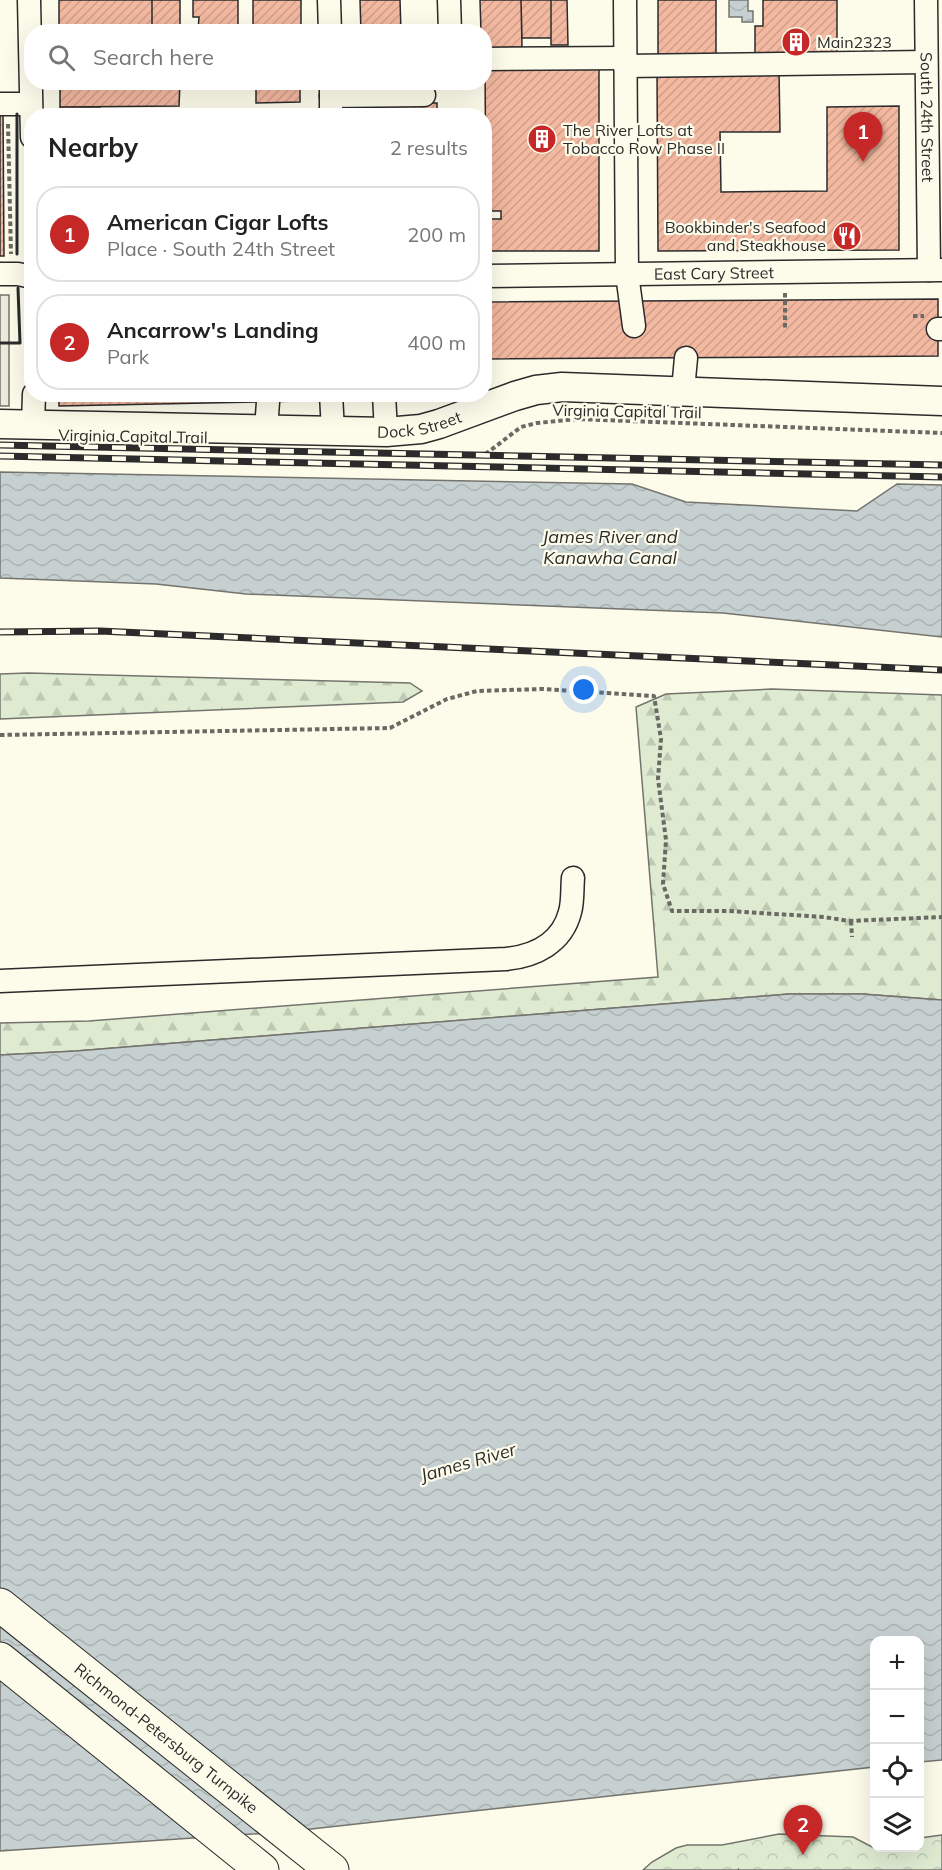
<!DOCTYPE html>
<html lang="en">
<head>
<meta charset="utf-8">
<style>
  :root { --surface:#fff; --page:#f2f2f2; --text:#222; --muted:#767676; --line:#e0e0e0; --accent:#c62828 }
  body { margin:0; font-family:Mulish,sans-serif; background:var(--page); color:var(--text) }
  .controls { position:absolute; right:18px; bottom:18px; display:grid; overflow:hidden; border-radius:12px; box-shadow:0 6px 24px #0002 }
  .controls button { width:54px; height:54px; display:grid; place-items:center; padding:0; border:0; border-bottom:2px solid var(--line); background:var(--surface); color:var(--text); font:30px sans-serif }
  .you { position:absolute; left:584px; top:690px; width:21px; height:21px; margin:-15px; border:4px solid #fff; border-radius:50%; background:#1a73e8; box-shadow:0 0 0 9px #1a73e833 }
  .badge { display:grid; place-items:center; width:39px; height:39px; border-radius:50%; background:var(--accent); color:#fff; font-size:20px; font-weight:700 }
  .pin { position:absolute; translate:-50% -50px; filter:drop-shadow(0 2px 3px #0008) }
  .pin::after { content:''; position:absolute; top:32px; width:21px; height:18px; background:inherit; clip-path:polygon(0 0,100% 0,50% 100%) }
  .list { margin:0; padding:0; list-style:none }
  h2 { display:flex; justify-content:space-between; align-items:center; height:78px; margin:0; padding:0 24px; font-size:26px }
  h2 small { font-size:20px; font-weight:400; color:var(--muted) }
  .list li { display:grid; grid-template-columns:39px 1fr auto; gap:18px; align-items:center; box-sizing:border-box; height:96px; margin:0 12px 12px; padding:0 12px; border:2px solid var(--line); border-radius:24px }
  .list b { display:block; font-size:22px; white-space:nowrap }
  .list p { margin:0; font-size:20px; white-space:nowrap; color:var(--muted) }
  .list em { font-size:20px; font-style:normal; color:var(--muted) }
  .icon { flex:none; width:33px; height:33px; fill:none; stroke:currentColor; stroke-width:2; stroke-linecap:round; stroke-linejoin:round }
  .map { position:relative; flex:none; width:942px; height:1870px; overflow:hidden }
  .search { position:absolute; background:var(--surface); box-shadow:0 6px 24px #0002; left:24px; top:24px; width:468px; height:66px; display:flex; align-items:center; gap:15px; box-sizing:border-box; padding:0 21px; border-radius:24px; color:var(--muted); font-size:22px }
  .panel { position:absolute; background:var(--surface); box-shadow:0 6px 24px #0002; left:24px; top:108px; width:468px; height:294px; border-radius:24px }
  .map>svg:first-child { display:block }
  .forest { fill:url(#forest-firs); stroke:#74746e; stroke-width:1.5 }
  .park { fill:url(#park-crowns); stroke:#74746e; stroke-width:1.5 }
  .parking { fill:#eceadb; stroke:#74746e; stroke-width:1.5 }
  .water { fill:url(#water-waves); stroke:#74746e; stroke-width:1.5 }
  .building { fill:url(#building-hatch); stroke:#2b2b2b; stroke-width:1.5 }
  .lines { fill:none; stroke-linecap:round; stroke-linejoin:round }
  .minor-casing { stroke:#2b2b2b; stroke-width:25 }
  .major-casing { stroke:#2b2b2b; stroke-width:31 }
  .highway-casing { stroke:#2b2b2b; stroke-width:35 }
  .path { stroke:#6a6964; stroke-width:4; stroke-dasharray:4.5 3; stroke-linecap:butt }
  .minor { stroke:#fdfbea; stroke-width:22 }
  .major { stroke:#fdfbea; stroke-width:28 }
  .highway { stroke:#fdfbea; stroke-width:33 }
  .rail-casing { stroke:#2b2b2b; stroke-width:7 }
  .rail { stroke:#fdfbea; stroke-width:4.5; stroke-dasharray:14; stroke-linecap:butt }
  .wall { stroke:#2b2b2b; stroke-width:3 }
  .labels { text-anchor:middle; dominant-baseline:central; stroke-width:4.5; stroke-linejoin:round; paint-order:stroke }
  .poi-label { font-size:16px; fill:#2b2b2b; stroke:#fdfbea; text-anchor:start }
  .street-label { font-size:16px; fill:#2b2b2b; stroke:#fdfbea }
  .water-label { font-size:18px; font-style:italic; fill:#2b2b2b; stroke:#fdfbea }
</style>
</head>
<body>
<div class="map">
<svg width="942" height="1870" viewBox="0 0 942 1870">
  <defs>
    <pattern id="forest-firs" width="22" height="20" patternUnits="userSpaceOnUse" patternTransform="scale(1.5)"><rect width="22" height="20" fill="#deebd1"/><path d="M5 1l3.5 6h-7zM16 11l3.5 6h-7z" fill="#bfcab4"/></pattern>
    <pattern id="park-crowns" width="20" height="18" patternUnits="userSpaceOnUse" patternTransform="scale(1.5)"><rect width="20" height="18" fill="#deebd1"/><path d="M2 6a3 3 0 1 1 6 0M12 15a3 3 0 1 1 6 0" fill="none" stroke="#bfcab4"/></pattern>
    <pattern id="water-waves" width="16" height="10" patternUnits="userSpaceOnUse" patternTransform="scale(1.5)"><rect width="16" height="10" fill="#c7d0d0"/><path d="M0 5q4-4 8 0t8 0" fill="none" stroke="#abb3b3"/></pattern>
    <pattern id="building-hatch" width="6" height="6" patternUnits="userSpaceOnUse" patternTransform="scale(1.5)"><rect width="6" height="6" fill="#f2b8a0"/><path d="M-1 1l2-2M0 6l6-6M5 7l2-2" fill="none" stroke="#d09e8a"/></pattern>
  </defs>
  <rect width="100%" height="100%" fill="#fdfbea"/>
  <path class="forest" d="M28 673 410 683 422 691 403 702 0 719V674Z
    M772 689 942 695V1000L862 994H789L76 1051 0 1055V1023L89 1021 658 977 636 707 666 694Z"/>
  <path class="park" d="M779 1834 853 1837 874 1848H920V1838L942 1835V1870H643L652 1862 676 1848 687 1845H722Z"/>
  <path class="parking" d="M0 295H9V406H0Z"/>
  <path class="water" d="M729 0H748V11H753V22H742V17H729Z
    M0 472 632 484 686 502 857 511 897 484 942 485V637L723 613 246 594 156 584 0 578Z
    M789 994H862L942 1000V1760L920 1762V1640H874V1767L284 1832 0 1851V1055L76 1051Z"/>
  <path class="building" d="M59 0H152V32H59Z
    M152 0H180V32H152Z
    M193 0H238V32H198L199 17H193Z
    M253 0H301V32H253Z
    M360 0H400L401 32H361Z
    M480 0H521L522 47 484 48V32H481Z
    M521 0H551V38H522Z
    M551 0H567L568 45H551Z
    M658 0H716V58H658Z
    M763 0H837V57H755V26H763Z
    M485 67H599V251H486L485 219H501V211H486Z
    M779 70 780 132H720L721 192 827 191V107L899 106V250L658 251 657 71Z
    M60 82H180L179 106 60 107Z
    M256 82H300V102L256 103Z
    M361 82H402V89L361 88Z
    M361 103H437V116H361Z
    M60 107H100V116H60Z
    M0 111H3L4 256H0Z
    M300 114V116L220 115Z
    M938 299V356L484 359V302Z
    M59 394H301V401L59 406Z"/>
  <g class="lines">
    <g class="minor-casing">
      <g id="minor">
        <path d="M29 0 32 137"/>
        <path d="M329 0 330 32"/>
        <path d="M449 0 450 32"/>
        <path d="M625 0 627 274 634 326"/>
        <path id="s1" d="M926 0 929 270"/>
        <path d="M484 59 625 58"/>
        <path d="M625 66 926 62"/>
        <path d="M331 82V116"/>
        <path d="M331 96 424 95"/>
        <path d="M0 104H30"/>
        <path d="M0 274H18L32 277"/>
        <path id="s2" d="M484 276 942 270"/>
        <path d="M938 329H942"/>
        <path d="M683 390 686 358"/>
        <path d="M331 394 333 431"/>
        <path d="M384 394 386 432"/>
        <path d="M33 425 34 394"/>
        <path d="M266 429 268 402"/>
        <path d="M0 981 506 959C535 956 562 943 570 912 573 902 572 889 573 878"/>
      </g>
    </g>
    <g class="major-casing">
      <g id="major">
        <path id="s3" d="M0 424 386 432 421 429 439 424 515 396 536 390 562 387 942 401"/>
      </g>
    </g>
    <g class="highway-casing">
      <g id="highway">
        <path id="s4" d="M0 1605 332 1870"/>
        <path d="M0 1659 262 1870"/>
      </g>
    </g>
    <path class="path" d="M8 124 11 254
      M785 293V328
      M913 316H924
      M418 455 476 456 487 453 521 427 537 423 577 419 942 433
      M0 735 390 728 447 699 477 691 542 689 654 696 661 739 658 779 666 840 663 884 672 911H728L824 917 849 921 942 917
      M851 921 852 937
      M738 1870H739"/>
    <use href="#minor" class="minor"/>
    <use href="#major" class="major"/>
    <use href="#highway" class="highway"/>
    <g class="rail-casing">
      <path id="rail" d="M0 445 942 465
        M0 456 942 477
        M0 632 100 631 942 670"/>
    </g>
    <use href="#rail" class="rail"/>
    <path class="wall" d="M17 114V254
      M0 343H20L18 288"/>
  </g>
  <defs>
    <g id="building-disc" transform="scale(1.5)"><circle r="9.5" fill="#c62828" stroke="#fdfbea"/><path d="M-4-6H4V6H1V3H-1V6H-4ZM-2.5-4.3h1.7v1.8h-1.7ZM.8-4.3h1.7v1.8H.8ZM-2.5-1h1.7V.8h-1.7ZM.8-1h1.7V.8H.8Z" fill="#fff"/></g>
    <g id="restaurant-disc" transform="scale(1.5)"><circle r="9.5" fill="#c62828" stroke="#fdfbea"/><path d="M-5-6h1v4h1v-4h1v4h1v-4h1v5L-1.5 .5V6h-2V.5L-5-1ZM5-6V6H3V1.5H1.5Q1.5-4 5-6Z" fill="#fff"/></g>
  </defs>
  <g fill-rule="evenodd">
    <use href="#building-disc" x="796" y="42"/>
    <use href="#building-disc" x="542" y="139"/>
    <use href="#restaurant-disc" x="847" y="236"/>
  </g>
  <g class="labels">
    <g class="poi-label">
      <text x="817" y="42">Main2323</text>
      <text x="563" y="130">The River Lofts at<tspan x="563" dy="18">Tobacco Row Phase II</tspan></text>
      <text x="826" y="227" text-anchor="end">Bookbinder's Seafood<tspan x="826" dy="18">and Steakhouse</tspan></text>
    </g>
    <g class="street-label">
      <text stroke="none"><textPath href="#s1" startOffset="117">South 24th Street</textPath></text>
      <text stroke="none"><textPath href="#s2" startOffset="230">East Cary Street</textPath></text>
      <text transform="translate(627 411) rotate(1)">Virginia Capital Trail</text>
      <text stroke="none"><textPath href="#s3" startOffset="420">Dock Street</textPath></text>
      <text transform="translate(133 436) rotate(1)">Virginia Capital Trail</text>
      <text stroke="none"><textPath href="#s4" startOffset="213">Richmond-Petersburg Turnpike</textPath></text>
    </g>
    <g class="water-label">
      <text x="610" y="536">James River and<tspan x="610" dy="21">Kanawha Canal</tspan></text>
      <text transform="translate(468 1462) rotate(-16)">James River</text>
    </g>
  </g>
</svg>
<div class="controls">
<button>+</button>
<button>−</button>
<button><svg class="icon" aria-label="locate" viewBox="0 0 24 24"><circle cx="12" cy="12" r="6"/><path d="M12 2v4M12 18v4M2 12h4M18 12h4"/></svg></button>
<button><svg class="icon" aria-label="layers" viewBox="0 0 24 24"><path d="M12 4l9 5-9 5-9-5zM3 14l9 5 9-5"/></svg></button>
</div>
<div class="you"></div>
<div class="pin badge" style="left:863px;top:162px">1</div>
<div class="pin badge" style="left:803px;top:1855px">2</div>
<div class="search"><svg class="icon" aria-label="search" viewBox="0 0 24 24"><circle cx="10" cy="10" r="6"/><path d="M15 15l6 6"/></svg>Search here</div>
<section class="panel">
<h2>Nearby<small>2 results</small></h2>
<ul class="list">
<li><span class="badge">1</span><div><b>American Cigar Lofts</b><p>Place · South 24th Street</p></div><em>200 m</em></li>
<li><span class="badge">2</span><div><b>Ancarrow's Landing</b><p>Park</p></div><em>400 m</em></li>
</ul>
</section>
</div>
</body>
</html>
